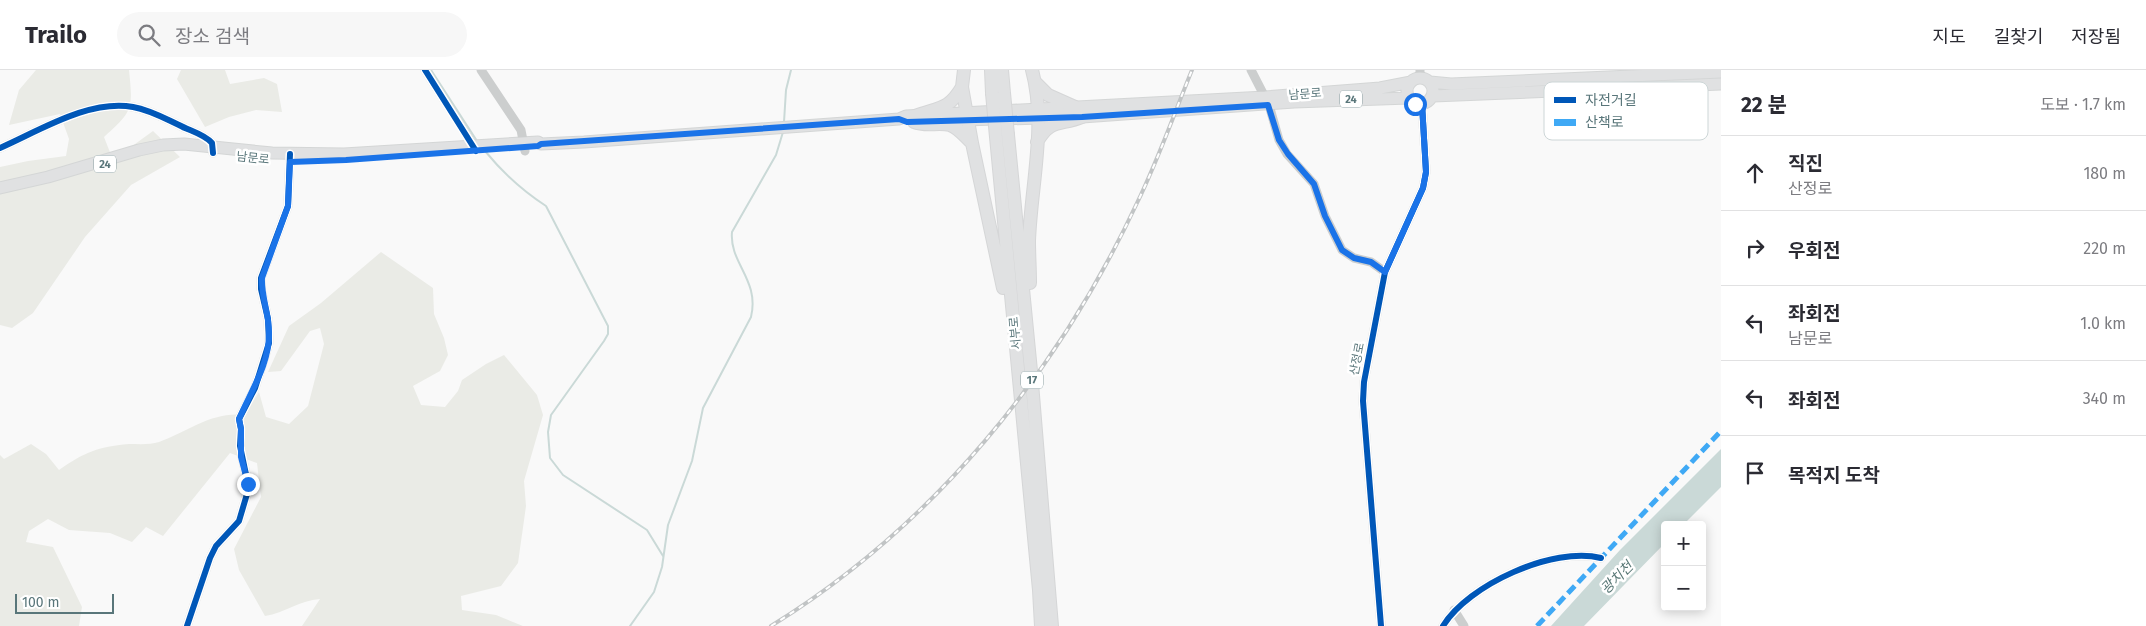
<!DOCTYPE html>
<html lang="ko">
<head>
<meta charset="utf-8">
<style>
  :root { --surface:#fff; --page:#f7f7f7; --text:#2b2b33; --muted:#7c7c81; --line:#e1e1e2 }
  body { margin:0; font-family:"Fira Sans","Noto Sans KR",sans-serif; background:var(--page); color:var(--text) }
  .controls { position:absolute; right:15px; bottom:15px; display:grid; overflow:hidden; border-radius:5px; box-shadow:0 2px 12px #0003 }
  .controls button { width:45px; height:45px; display:grid; place-items:center; padding:0; border:0; border-bottom:1px solid var(--line); background:var(--surface); color:var(--text); font:25px sans-serif }
  .scale { position:absolute; left:15px; bottom:12px; width:99px; box-sizing:border-box; padding-left:5px; border:2px solid #59767a; border-top:0; font-size:14px; line-height:18px; white-space:nowrap; color:#59767a; -webkit-text-stroke:4px #fff; paint-order:stroke }
  .stop { position:absolute; width:15px; height:15px; margin:-11px; border:4px solid #1a73e8; border-radius:50%; background:#fff }
  .stop.end { background:#1a73e8; border-color:#fff; box-shadow:0 1px 5px #0008 }
  .list { margin:0; padding:0; list-style:none }
  h2 { display:flex; justify-content:space-between; align-items:center; height:65px; margin:0; padding:0 20px; font-size:21px }
  h2 small { font-size:16px; font-weight:400; color:var(--muted) }
  .list li { display:grid; grid-template-columns:32px 1fr auto; gap:15px; align-items:center; box-sizing:border-box; height:75px; padding:0 20px; border-top:1px solid var(--line) }
  .list b { display:block; font-size:19px; white-space:nowrap }
  .list p { margin:0; font-size:16px; white-space:nowrap; color:var(--muted) }
  .list em { font-size:16px; font-style:normal; color:var(--muted) }
  .icon { flex:none; width:28px; height:28px; fill:none; stroke:currentColor; stroke-width:2; stroke-linecap:round; stroke-linejoin:round }
  .map { position:relative; flex:none; width:1721px; height:556px; overflow:hidden }
  header { display:flex; align-items:center; gap:30px; box-sizing:border-box; height:70px; padding:0 25px; background:var(--surface); border-bottom:1px solid var(--line) }
  header strong { font-size:24px }
  nav { display:flex; gap:28px; margin-inline-start:auto; font-size:18px }
  .search { width:350px; height:45px; background:var(--page); display:flex; align-items:center; gap:12px; box-sizing:border-box; padding:0 18px; border-radius:28px; color:var(--muted); font-size:19px }
  main { display:flex }
  aside { flex:1; background:var(--surface) }
  .map>svg:first-child { display:block }
  .green { fill:#eaebe6 }
  .water { fill:#cad9d7 }
  .lines { fill:none; stroke-linecap:round; stroke-linejoin:round }
  .stream { stroke:#cad9d7; stroke-width:2 }
  .major-casing { stroke:#d4d6d6; stroke-width:13 }
  .highway-casing { stroke:#d5d6d7; stroke-width:14 }
  .minor { stroke:#cccece; stroke-width:9 }
  .major { stroke:#e0e1e2; stroke-width:11 }
  .highway { stroke:#e0e1e2; stroke-width:12 }
  .rail-casing { stroke:#c1c4c5; stroke-width:4 }
  .rail { stroke:#fff; stroke-width:2; stroke-dasharray:5.5; stroke-linecap:butt }
  .highway-bridge-casing { stroke:#d5d6d7; stroke-width:14; stroke-linecap:butt }
  .highway-bridge { stroke:#e0e1e2; stroke-width:12 }
  .quiet { stroke:#3fa9f5; stroke-width:5; stroke-dasharray:10 5; stroke-linecap:butt }
  .cycleway-casing { stroke:#fff; stroke-width:9 }
  .cycleway { stroke:#0057b8; stroke-width:6 }
  .route { stroke:#1a73e8; stroke-width:6 }
  .labels { text-anchor:middle; dominant-baseline:central; stroke-width:5; stroke-linejoin:round; paint-order:stroke }
  .shield { fill:#fff; stroke:#8b9fa2; stroke-width:1 }
  .shield-label { font-size:11px; font-weight:bold; fill:#59767a }
  .street-label { font-size:12px; fill:#59767a; stroke:#fff }
  .water-label { font-size:14px; font-style:italic; fill:#587775; stroke:#fff }
  .key { fill:#fff; stroke:#cdd6d7; stroke-width:1 }
  .key-label { font-size:14px; fill:#59767a }
</style>
</head>
<body>
<header>
<strong>Trailo</strong>
<div class="search"><svg class="icon" aria-label="search" viewBox="0 0 24 24"><circle cx="10" cy="10" r="6"/><path d="M15 15l6 6"/></svg>장소 검색</div>
<nav><a>지도</a><a>길찾기</a><a>저장됨</a></nav>
</header>
<main>
<div class="map">
<svg width="1721" height="556" viewBox="0 0 1721 556">
  <rect width="100%" height="100%" fill="#f9f9f9"/>
  <path class="green" d="M36 0H129C133 39 133 41 104 67L113 90 153 61 180 87 131 115 85 167 33 243 12 258 0 255V97L28 91 66 86 69 69 60 44 9 55 19 20Z
    M181 0H225L230 14 264 8 277 14 282 42 256 40 229 47 205 57 177 9Z
    M381 182 433 218 434 244 444 268 448 285 440 301 413 316 421 335 445 337 458 321 462 310 486 294 504 285 537 325 543 345 524 411 526 436 518 493 501 516 461 526 462 540 496 545 523 556H302L320 529C300 530 285 543 265 546L239 500 234 479 261 427 257 393 230 383 163 466 146 457 132 472 110 463 69 460 48 449 29 461 26 472 53 477 82 537 79 556H0V385L4 389 31 374 46 384 59 400C85 382 97 377 129 374 138 374 150 375 159 372 189 361 212 341 245 345L259 322 266 347 289 354 308 336 324 274 320 258 310 261 281 301 268 302 289 256 321 233Z"/>
  <path class="water" d="M1721 379V417L1683 455H1665V473L1584 556H1551L1620 480Z"/>
  <g class="lines">
    <path class="stream" d="M431 0 477 71
      M784 52 786 20 791 0
      M485 81C503 103 523 121 546 136L608 256V264L604 271 551 345 548 362 550 388 563 405 647 460 663 486
      M630 556 654 522 662 497 668 455 692 391 703 338 751 247C760 210 729 193 732 162L776 85 783 62"/>
    <g class="major-casing">
      <path id="major" d="M1407 21a13 13 0 1 1 26 0a13 13 0 1 1-26 0Z
        M1430 12 1451 14 1721 2
        M1433 26 1721 14
        M961 50 1082 47 1294 32 1409 28
        M0 118 48 107 139 80 163 75 184 74 272 83 344 84 538 72 541 74 584 72 899 49 906 46 1265 27 1380 18 1411 12"/>
    </g>
    <g class="highway-casing">
      <path id="highway" d="M964 0 962 17 972 73 1003 218
        M991 0 992 23
        M1002 0 1004 23
        M1036 13 1048 25 1075 37
        M915 46C938 37 948 41 962 17
        M914 52C926 57 938 52 950 55 959 58 965 67 972 73
        M1008 65 1031 301 1052 556
        M996 67 1039 520 1041 556
        M1037 72C1051 48 1060 56 1082 47
        M1030 213C1030 199 1029 185 1029 171 1031 115 1047 55 1032 0"/>
    </g>
    <path class="minor" d="M425 0 476 80
      M481 0 521 60 525 81
      M1251 0 1269 35 1279 70 1287 84 1314 114 1325 146 1342 180 1354 188 1371 192 1385 202
      M1420 0V8
      M0 78C39 61 89 29 133 37 150 40 164 48 179 55 190 61 204 64 212 73L213 83
      M1454 540 1464 556
      M187 556 210 488 216 476 239 451 247 424 248 414 240 376 241 359 239 349 255 318 269 273 268 249 261 219V208L288 136 290 84
      M1381 556 1363 331 1364 312 1385 202 1423 118 1426 102 1422 34
      M1443 556C1468 515 1553 476 1601 488"/>
    <use href="#major" class="major"/>
    <use href="#highway" class="highway"/>
    <g class="rail-casing">
      <path id="rail" d="M771 556C933 456 1057 304 1137 133 1158 90 1174 44 1192 0"/>
    </g>
    <use href="#rail" class="rail"/>
    <g class="highway-bridge-casing">
      <path id="highway-bridge" d="M992 23 996 67
        M1004 23 1008 65"/>
    </g>
    <use href="#highway-bridge" class="highway-bridge"/>
    <path class="quiet" d="M1537 556 1721 361"/>
    <g class="cycleway-casing">
      <path id="cycleway" d="M425 0 476 81
        M0 78C39 61 89 29 133 37 150 40 164 48 179 55 190 61 204 64 212 73L213 83
        M187 556 210 488 216 476 239 451 247 424 248 414 240 376 241 359 239 349 255 318 269 273 268 249 261 219V208L288 136 290 84
        M1381 556 1363 331 1364 312 1385 202 1423 118 1426 102 1422 34
        M1443 556C1468 515 1553 476 1601 488"/>
    </g>
    <use href="#cycleway" class="cycleway"/>
  </g>
  <g class="lines">
    <path class="route" d="M248 414 241 387V359L239 349C251 321 270 293 269 262 269 243 261 226 262 208L288 136 290 92 346 90 538 76 541 74 899 49 907 52 1082 47 1268 35 1279 70 1288 84 1314 114 1325 146 1342 180 1354 188 1371 192 1385 202 1423 118 1426 102 1422 34H1415"/>
  </g>
  <g class="labels">
    <g class="shield">
      <rect x="1340" y="20.5" width="22" height="17" rx="4"/>
      <rect x="94" y="85.5" width="22" height="17" rx="4"/>
      <rect x="1021" y="301.5" width="22" height="17" rx="4"/>
    </g>
    <g class="shield-label">
      <text x="1351" y="29">24</text>
      <text x="105" y="94">24</text>
      <text x="1032" y="310">17</text>
    </g>
    <g class="street-label">
      <text transform="translate(1305 24) rotate(-4)">남문로</text>
      <text transform="translate(253 88) rotate(6)">남문로</text>
      <text transform="translate(1015 263) rotate(-95)">서부로</text>
      <text transform="translate(1357 289) rotate(-79)">산정로</text>
    </g>
    <g class="water-label">
      <text transform="translate(1617 508) rotate(-45)">광치천</text>
    </g>
  </g>
  <rect x="1544" y="12" width="164" height="58" rx="8" class="key"/>
  <rect x="1554" y="27" width="22" height="6" fill="#0057b8"/>
  <rect x="1554" y="49" width="22" height="7" fill="#3fa9f5"/>
  <g class="key-label">
    <text x="1585" y="35">자전거길</text>
    <text x="1585" y="57">산책로</text>
  </g>
</svg>
<div class="controls">
<button>+</button>
<button>−</button>
</div>
<div class="scale">100 m</div>
<div class="stop" style="left:1415px;top:34px"></div>
<div class="stop end" style="left:248px;top:414px"></div>
</div>
<aside>
<h2>22 분<small>도보 · 1.7 km</small></h2>
<ul class="list">
<li><svg class="icon" aria-label="ahead" viewBox="0 0 24 24"><path d="M12 20V5M6 11l6-6 6 6"/></svg><div><b>직진</b><p>산정로</p></div><em>180 m</em></li>
<li><svg class="icon" aria-label="right" viewBox="0 0 24 24"><path d="M7 20v-9h11M14 6l5 5-5 5"/></svg><div><b>우회전</b></div><em>220 m</em></li>
<li><svg class="icon" aria-label="left" viewBox="0 0 24 24"><path d="M17 20v-9H6M10 6l-5 5 5 5"/></svg><div><b>좌회전</b><p>남문로</p></div><em>1.0 km</em></li>
<li><svg class="icon" aria-label="left" viewBox="0 0 24 24"><path d="M17 20v-9H6M10 6l-5 5 5 5"/></svg><div><b>좌회전</b></div><em>340 m</em></li>
<li><svg class="icon" aria-label="arrive" viewBox="0 0 24 24"><path d="M6 21V4h12l-3 4 3 4H6"/></svg><div><b>목적지 도착</b></div></li>
</ul>
</aside>
</main>
</body>
</html>
